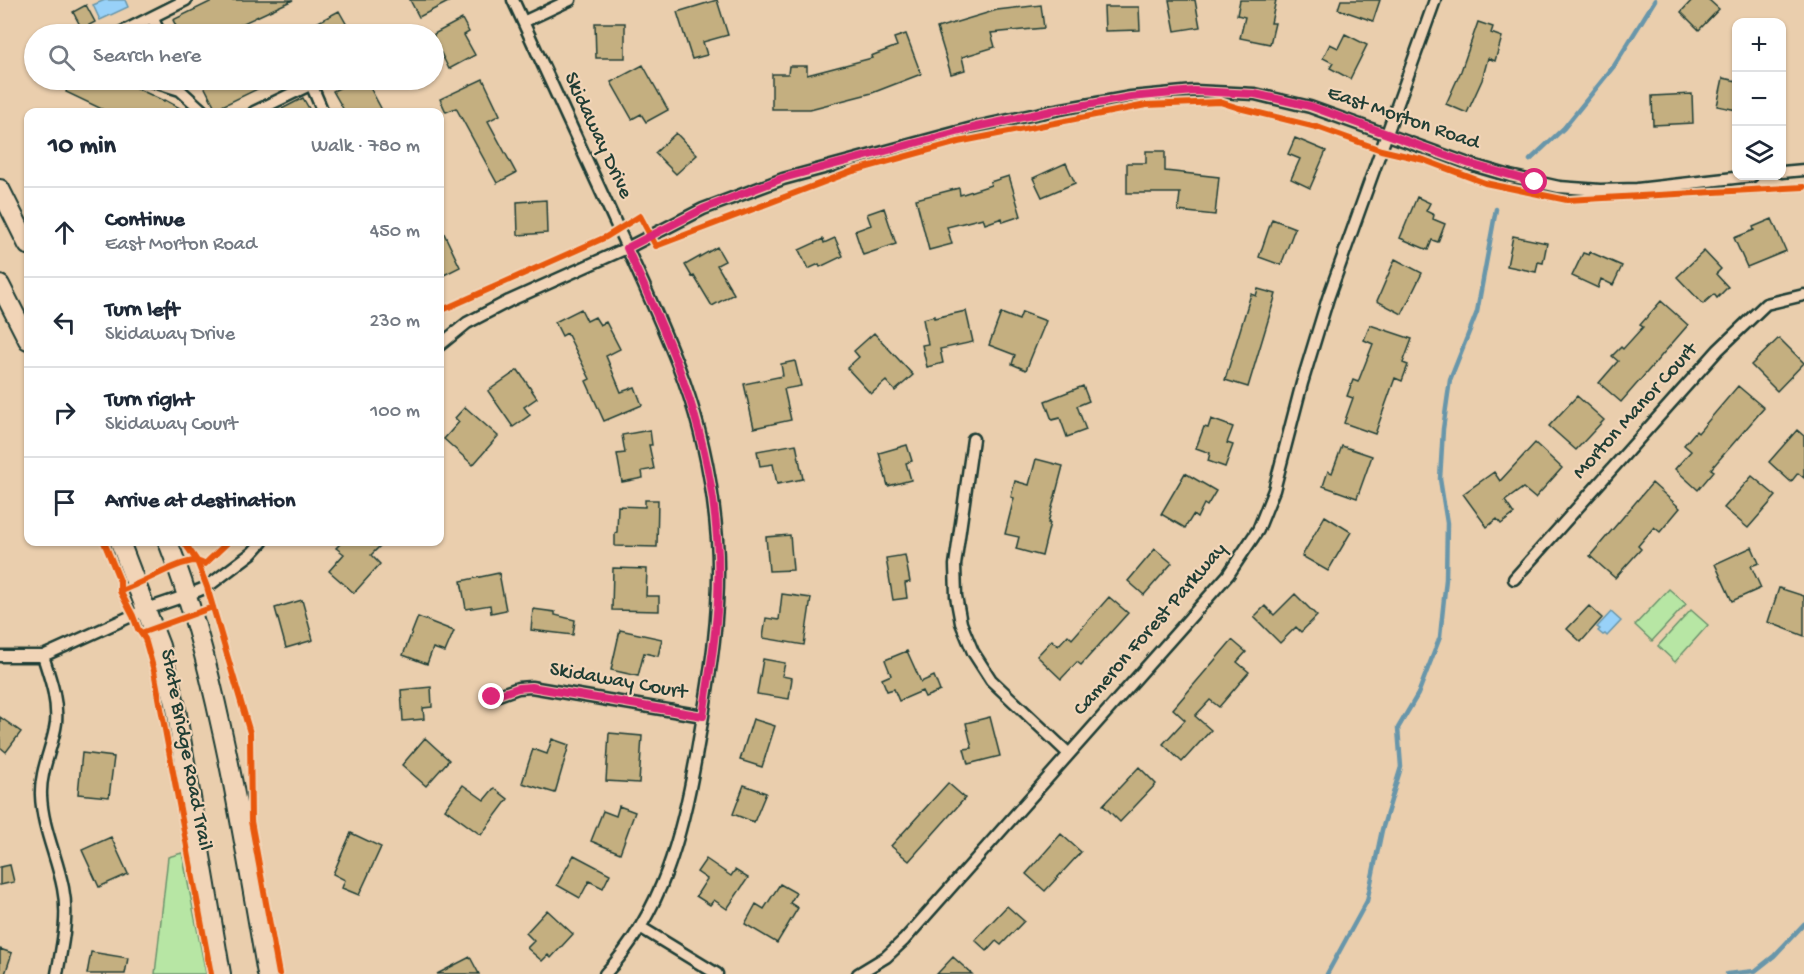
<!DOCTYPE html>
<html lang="en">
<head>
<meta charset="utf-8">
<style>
  :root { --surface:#fff; --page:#f6f6f7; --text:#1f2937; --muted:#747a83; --line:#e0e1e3 }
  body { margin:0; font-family:"Gochi Hand",sans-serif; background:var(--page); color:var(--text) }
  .controls { position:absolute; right:18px; top:18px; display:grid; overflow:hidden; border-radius:12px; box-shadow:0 2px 4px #0004 }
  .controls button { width:54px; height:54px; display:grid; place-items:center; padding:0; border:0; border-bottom:2px solid var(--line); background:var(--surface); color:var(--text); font:30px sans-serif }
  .stop { position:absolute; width:18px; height:18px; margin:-14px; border:4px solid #db2777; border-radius:50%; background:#fff }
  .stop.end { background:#db2777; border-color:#fff; box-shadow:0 2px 6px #0008 }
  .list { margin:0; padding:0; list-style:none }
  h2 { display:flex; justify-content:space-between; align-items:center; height:78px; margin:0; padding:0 24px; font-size:26px }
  h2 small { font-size:20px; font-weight:400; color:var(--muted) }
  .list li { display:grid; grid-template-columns:39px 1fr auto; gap:18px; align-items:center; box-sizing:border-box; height:90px; padding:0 24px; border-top:2px solid var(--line) }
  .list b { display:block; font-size:22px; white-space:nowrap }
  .list p { margin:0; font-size:20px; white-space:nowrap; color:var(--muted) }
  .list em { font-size:20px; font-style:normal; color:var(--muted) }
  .icon { flex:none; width:33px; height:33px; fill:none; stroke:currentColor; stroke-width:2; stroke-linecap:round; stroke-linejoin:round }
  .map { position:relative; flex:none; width:1804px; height:974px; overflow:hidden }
  .search { position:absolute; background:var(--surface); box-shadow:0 2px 4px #0004; left:24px; top:24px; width:420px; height:66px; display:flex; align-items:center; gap:15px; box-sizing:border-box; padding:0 21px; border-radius:33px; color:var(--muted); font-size:22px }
  .panel { position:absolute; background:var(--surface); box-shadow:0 2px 4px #0004; left:24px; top:108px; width:420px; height:438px; border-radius:12px }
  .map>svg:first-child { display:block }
  .green { fill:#b7e6a4; stroke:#6b926c; stroke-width:1.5 }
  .water { fill:#98d1f8; stroke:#6896aa; stroke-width:1.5 }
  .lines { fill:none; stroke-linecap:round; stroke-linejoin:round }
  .stream { stroke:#6896aa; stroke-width:4.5 }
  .building { fill:#c4af80; stroke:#1f3d34; stroke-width:1.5 }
  .minor-casing { stroke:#1f3d34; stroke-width:15 }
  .trunk-casing { stroke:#1f3d34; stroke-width:22 }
  .minor { stroke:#f1d4b7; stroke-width:10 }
  .trunk { stroke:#f1d4b7; stroke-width:18 }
  .cycleway-casing { stroke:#f1d4b7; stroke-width:10 }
  .cycleway { stroke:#e8590c; stroke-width:6 }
  .route { stroke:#db2777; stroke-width:8 }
  .labels { text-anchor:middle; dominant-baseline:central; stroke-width:4.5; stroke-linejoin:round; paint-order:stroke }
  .street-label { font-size:21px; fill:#1f3d34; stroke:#f1d4b7 }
</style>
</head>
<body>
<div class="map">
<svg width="1804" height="974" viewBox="0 0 1804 974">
  <rect width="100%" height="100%" fill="#eacead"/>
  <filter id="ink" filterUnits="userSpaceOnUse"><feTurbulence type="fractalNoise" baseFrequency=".0167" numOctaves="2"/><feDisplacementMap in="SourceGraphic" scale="12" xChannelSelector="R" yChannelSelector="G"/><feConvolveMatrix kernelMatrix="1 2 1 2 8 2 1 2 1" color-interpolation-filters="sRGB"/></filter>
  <g filter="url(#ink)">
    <path class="green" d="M1669 589 1686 604 1652 641 1635 625Z
      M1691 610 1708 625 1675 662 1658 646Z
      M182 853 206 974H155L168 857Z"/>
    <path class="water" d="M105 0H125L128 7 100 20 93 5Z
      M1611 612 1621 621 1607 636 1605 634 1603 635 1598 631 1600 629 1597 627Z"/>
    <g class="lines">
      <path class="stream" d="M1530 160 1564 128 1614 66 1655 0
        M1327 974 1367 901 1382 830 1401 767 1398 728 1418 694 1440 637 1446 579 1447 523 1440 479 1443 429 1450 380 1477 312 1496 209
        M1727 974 1755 971 1774 956 1804 924"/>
    </g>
    <path class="building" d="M214 0H293L220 34H180L173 20Z
      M410 0H452L419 17Z
      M717 0 728 35 703 42 707 55 692 59 677 12Z
      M1169 0H1195L1200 27 1175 31Z
      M1240 0H1276L1271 23H1275L1270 44 1240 38 1245 17 1237 15Z
      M1341 0H1380L1373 21 1338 9Z
      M1692 0H1709L1719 9 1699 30 1681 12Z
      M86 5 95 22 82 29 73 12Z
      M1041 5 1044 28 991 33 995 47 962 57 965 70 951 74 937 28 997 10Z
      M1104 7H1139L1140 30 1105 31Z
      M339 11 352 34H296Z
      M462 19 469 32 464 35 475 55 449 69 441 53 434 57V34Z
      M1478 22 1493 27 1491 33 1502 37 1495 61 1488 58 1482 80 1467 113 1446 104 1461 71Z
      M595 23H625V58H596Z
      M906 34 921 74 872 93 810 109H772V74H788L789 66H807V75L872 58 871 56 897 46 894 38Z
      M1345 34 1367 45 1350 79 1330 68 1333 63 1323 58 1330 44 1338 48Z
      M643 65 668 110 646 122 641 114 632 119 611 82Z
      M1723 78 1737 81V110L1717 106Z
      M483 79 500 115 488 121 516 173 497 183 456 108 446 112 440 99Z
      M72 80H119L164 101 165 100 187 112H108L66 92Z
      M201 80H276L216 109Z
      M356 80H366L383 112H345L333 91Z
      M1692 94 1693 123 1653 125 1652 96Z
      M303 98 311 112H276Z
      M676 133 697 155 676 174 655 153Z
      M1295 138 1326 151 1310 188 1291 179 1300 159 1288 154Z
      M1146 151H1165V171L1219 177 1215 215 1178 211 1180 193H1127V163H1146Z
      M1066 163 1075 183 1042 197 1033 178Z
      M1009 176 1021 216 1003 222 1002 218 985 224 983 218 947 227 952 244 929 250 916 199 959 188 960 195 991 185 990 182Z
      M1417 197 1430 203 1426 211 1434 215 1433 219 1445 224 1438 242 1432 240 1428 250 1400 238Z
      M546 200 547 233 518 235 517 202Z
      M884 208 896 244 863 255 855 231 871 225 867 214Z
      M1272 219 1295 228 1281 265 1259 257Z
      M1772 219 1786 251 1747 267 1734 238 1754 230 1753 227Z
      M440 225 460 267 440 277Z
      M1513 236 1547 243 1543 263 1538 262 1536 272 1507 266Z
      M835 238 843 256 820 267 819 264 808 269 799 250 823 239 824 243Z
      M717 247 725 261 717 265 734 294 712 306 694 276 692 277 685 265Z
      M1704 251 1721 269 1716 274 1728 287 1717 298 1714 294 1703 304 1677 277Z
      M1590 252 1622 266 1613 285 1601 279 1598 288 1572 276 1583 253 1589 255Z
      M1395 259 1422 273 1402 314 1377 301Z
      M1258 289 1276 294 1248 387 1225 380 1251 294 1256 296Z
      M1661 301 1688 325 1621 402 1599 383 1618 361 1612 356 1621 347 1623 349 1643 327 1640 325Z
      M581 309 587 321 595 317 600 325 606 322 620 349 606 356 621 392 635 387 642 405 604 421 586 381 590 379 567 333 562 336 555 322Z
      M966 311 973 342 940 349 943 363 927 367 922 345 928 344 923 319 934 316V318Z
      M1022 312 1046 321 1026 370 1012 364 1015 355 989 345 1001 313 1019 320Z
      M1370 325 1412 339 1403 363 1408 365 1402 381 1395 378 1375 434 1344 423 1353 398 1347 396 1353 380 1358 382 1373 344 1364 340Z
      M874 333 913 375 895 391 886 381 871 394 847 368 859 357 854 351Z
      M1779 338 1804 363 1777 391 1751 365Z
      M795 361 801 386 784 389 791 420 754 428 744 384 783 376 781 364Z
      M518 370 537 398 524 407 530 415 513 427 488 391Z
      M1083 386 1089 401 1077 406 1086 430 1067 437 1060 418 1052 420 1045 401Z
      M1738 386 1764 408 1711 469 1714 471 1698 490 1675 469 1691 451 1684 445 1696 431 1698 433Z
      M1577 396 1604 420 1576 450 1549 426Z
      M465 407 498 436 473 465 444 439 459 422 455 418Z
      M1211 419 1233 427 1227 443 1233 445 1225 467 1208 461 1210 453 1196 448 1204 427 1208 428Z
      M650 430 652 445H649L654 469 642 471 643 478 622 482 617 454 625 453 622 435Z
      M1797 430 1804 436V478L1798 473 1791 482 1769 462Z
      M1535 443 1562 468 1535 498 1523 488 1505 501 1514 514 1501 524 1497 519 1487 527 1463 494 1494 472 1500 481Z
      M796 444 803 479 777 484 773 464 760 466 757 451Z
      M907 445 912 461 906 463 911 480 888 486 879 453Z
      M1342 446 1372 456 1357 498 1323 486 1328 471 1332 473Z
      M1036 459 1063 466 1048 523H1050L1042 556 1016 549 1019 537 1005 534 1014 498 1011 497 1015 481 1029 485Z
      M1185 473 1216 491 1207 506 1204 504 1197 518 1193 515 1185 528 1161 514Z
      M1752 476 1776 496 1748 528 1724 508Z
      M1652 483 1680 508 1660 532 1654 527 1638 546 1641 549 1615 578 1590 556Z
      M645 500H658L657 547 615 546V533L617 532 618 506 645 507Z
      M1325 516 1351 532 1328 571 1302 556Z
      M790 535 793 570 769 571 766 537Z
      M342 542H384L371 555 380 564 354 593 329 571 344 554 336 548Z
      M1752 547 1759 563 1751 566 1761 588 1732 601 1715 564Z
      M1155 549 1172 563 1144 595 1128 581Z
      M905 555 910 582 905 583 907 598 893 600 886 558Z
      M613 568 647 569 646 596H659V611L612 610Z
      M499 573 506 610 491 613 490 605 466 609 461 581Z
      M1779 588 1804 596V636L1768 622Z
      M782 594 811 598 804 645 763 638 766 618 779 620Z
      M1295 594 1317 616 1301 632 1296 627 1280 643 1254 617 1265 606 1274 615Z
      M1109 597 1128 613 1081 665 1077 662 1061 679 1037 656 1052 640 1058 646 1068 635 1072 639Z
      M302 600 313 640 286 648 275 608Z
      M1589 606 1602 618 1581 642 1567 629Z
      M533 609 555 612V615L575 620 573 635 531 630Z
      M418 617 454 631 445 652 433 648 427 664 403 655Z
      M620 630 662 639 658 656 644 653 638 676 611 670Z
      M1232 640 1246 652 1237 662 1249 672 1219 707 1210 700 1195 716 1211 730 1182 762 1163 744 1185 720 1173 709Z
      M907 651 921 682 934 676 940 691 925 697 922 691 899 701 894 689 887 691 882 679 891 675 885 660Z
      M763 659 785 663 782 676 792 678 789 699 757 694Z
      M431 687 432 707 423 708 424 719 403 721 401 690Z
      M0 717 21 732 6 752 0 747Z
      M990 717 1000 756 968 764 964 749 972 748 966 723Z
      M753 719 775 726 762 767 740 760Z
      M609 733 642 736 639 783 606 781Z
      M425 738 449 760 426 786 402 765Z
      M552 739 569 745 555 793 522 783 533 749 547 754Z
      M82 753 114 757 109 797 78 794Z
      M1139 767 1156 784 1120 822 1103 805Z
      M948 783 965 798 909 861 891 846Z
      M463 785 484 800 494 788 508 799 481 835 445 809Z
      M744 785 766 793 754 822 733 814Z
      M619 806 635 812 620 853 591 841 603 811 616 816Z
      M351 833 381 847 359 895 342 888 345 880 333 874Z
      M1061 834 1081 852 1045 891 1026 874Z
      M111 837 128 874 99 887 82 850Z
      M574 855 610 874 603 888 589 881 580 898 557 885Z
      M706 859 731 876 735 870 748 878 727 909 714 900 710 905 696 896 707 879 697 872Z
      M10 865 14 882 0 885V867Z
      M780 884 796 893 790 903 798 908 777 943 745 924 756 904 764 909Z
      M1007 906 1024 921 1001 945 996 941 987 951 975 940Z
      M547 910 573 934 551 958 548 955 542 961 527 948 534 941 526 933Z
      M0 949 12 953 5 974H0Z
      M91 952 128 958 125 974H87Z
      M470 957 479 974H437Z
      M953 957 972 974H937Z"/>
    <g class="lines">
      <g class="minor-casing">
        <path id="minor" d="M513 0C546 71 578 142 611 213 636 268 663 324 684 381 702 431 713 485 717 539 722 610 709 681 697 751 683 832 663 912 605 974
          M152 17 160 34
          M523 22 570 0
          M118 34 186 0
          M148 80 180 90 204 112
          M311 84 323 112
          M254 112 320 80
          M1782 172 1804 170
          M440 345 467 323 509 301 627 248 703 209 783 179 976 127 1051 111 1131 97 1194 91 1255 94 1310 107 1469 164 1510 176 1559 187 1600 190 1637 189 1752 176
          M973 439 955 565 956 596 961 623 973 652 991 680 1069 754
          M1514 579 1718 350 1766 304 1804 295
          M0 656H43L147 609 188 595 207 587 252 553 262 542
          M43 656C50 678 58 699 56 723 53 747 40 770 41 795 42 827 57 857 63 888 69 917 62 946 57 974
          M493 697 518 688 531 687 703 716
          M640 927 717 974
          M858 974 886 957 904 940 1228 575 1258 530 1274 490 1302 383 1328 298 1435 0"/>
      </g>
      <g class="trunk-casing">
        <path id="trunk" d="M0 189 28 245
          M0 285 28 340
          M120 542 160 646 175 703 221 974
          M168 542C192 603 208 666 222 731 240 811 253 893 267 974"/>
      </g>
      <use href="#minor" class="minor"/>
      <use href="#trunk" class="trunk"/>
      <g class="cycleway-casing">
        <path id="cycleway" d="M440 311 606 237 640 216 656 246 853 171 958 142 1146 105 1220 102 1239 108 1320 128 1381 150 1424 160 1485 183 1567 200 1804 187
          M104 542 120 581V591L133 616 138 629 145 639 154 671 211 974
          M184 542 197 561 207 587 250 733 251 821 279 974
          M120 591C139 585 178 561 196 561 198 561 203 564 205 564L228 542
          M141 633 213 607"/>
      </g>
      <use href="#cycleway" class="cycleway"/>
    </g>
  </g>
  <g class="lines" filter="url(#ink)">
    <path class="route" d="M492 697 518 688 531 687 703 716C709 677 716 638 718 598 721 526 708 451 684 383 669 337 646 292 627 248L703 209 783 178 976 127 1051 111 1131 97 1194 91 1255 94 1310 106 1470 164 1535 182"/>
  </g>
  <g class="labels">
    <g class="street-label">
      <text transform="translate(1403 119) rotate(19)">East Morton Road</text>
      <text transform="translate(597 136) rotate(65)">Skidaway Drive</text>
      <text transform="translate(1636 412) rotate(-48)">Morton Manor Court</text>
      <text transform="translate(1151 630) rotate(-49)">Cameron Forest Parkway</text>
      <text transform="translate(618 682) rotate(10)">Skidaway Court</text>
      <text transform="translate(185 750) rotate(79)">State Bridge Road Trail</text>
    </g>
  </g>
</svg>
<div class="controls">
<button>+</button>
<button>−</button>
<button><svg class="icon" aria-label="layers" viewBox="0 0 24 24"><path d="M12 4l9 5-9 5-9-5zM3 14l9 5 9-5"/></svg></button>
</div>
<div class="stop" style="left:1535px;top:182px"></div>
<div class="stop end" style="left:492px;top:697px"></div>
<div class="search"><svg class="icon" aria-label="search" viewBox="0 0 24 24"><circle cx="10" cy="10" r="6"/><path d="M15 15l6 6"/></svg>Search here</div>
<section class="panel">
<h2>10 min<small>Walk · 780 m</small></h2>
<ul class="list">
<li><svg class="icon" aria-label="ahead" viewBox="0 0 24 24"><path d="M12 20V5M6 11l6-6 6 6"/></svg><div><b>Continue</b><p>East Morton Road</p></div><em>450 m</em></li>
<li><svg class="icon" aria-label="left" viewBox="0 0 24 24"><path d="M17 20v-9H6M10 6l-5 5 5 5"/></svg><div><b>Turn left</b><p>Skidaway Drive</p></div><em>230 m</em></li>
<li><svg class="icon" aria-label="right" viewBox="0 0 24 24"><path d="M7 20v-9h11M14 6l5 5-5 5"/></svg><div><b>Turn right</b><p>Skidaway Court</p></div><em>100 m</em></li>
<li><svg class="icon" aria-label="arrive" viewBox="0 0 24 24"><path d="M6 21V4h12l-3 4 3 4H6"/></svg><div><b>Arrive at destination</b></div></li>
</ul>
</section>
</div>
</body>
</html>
